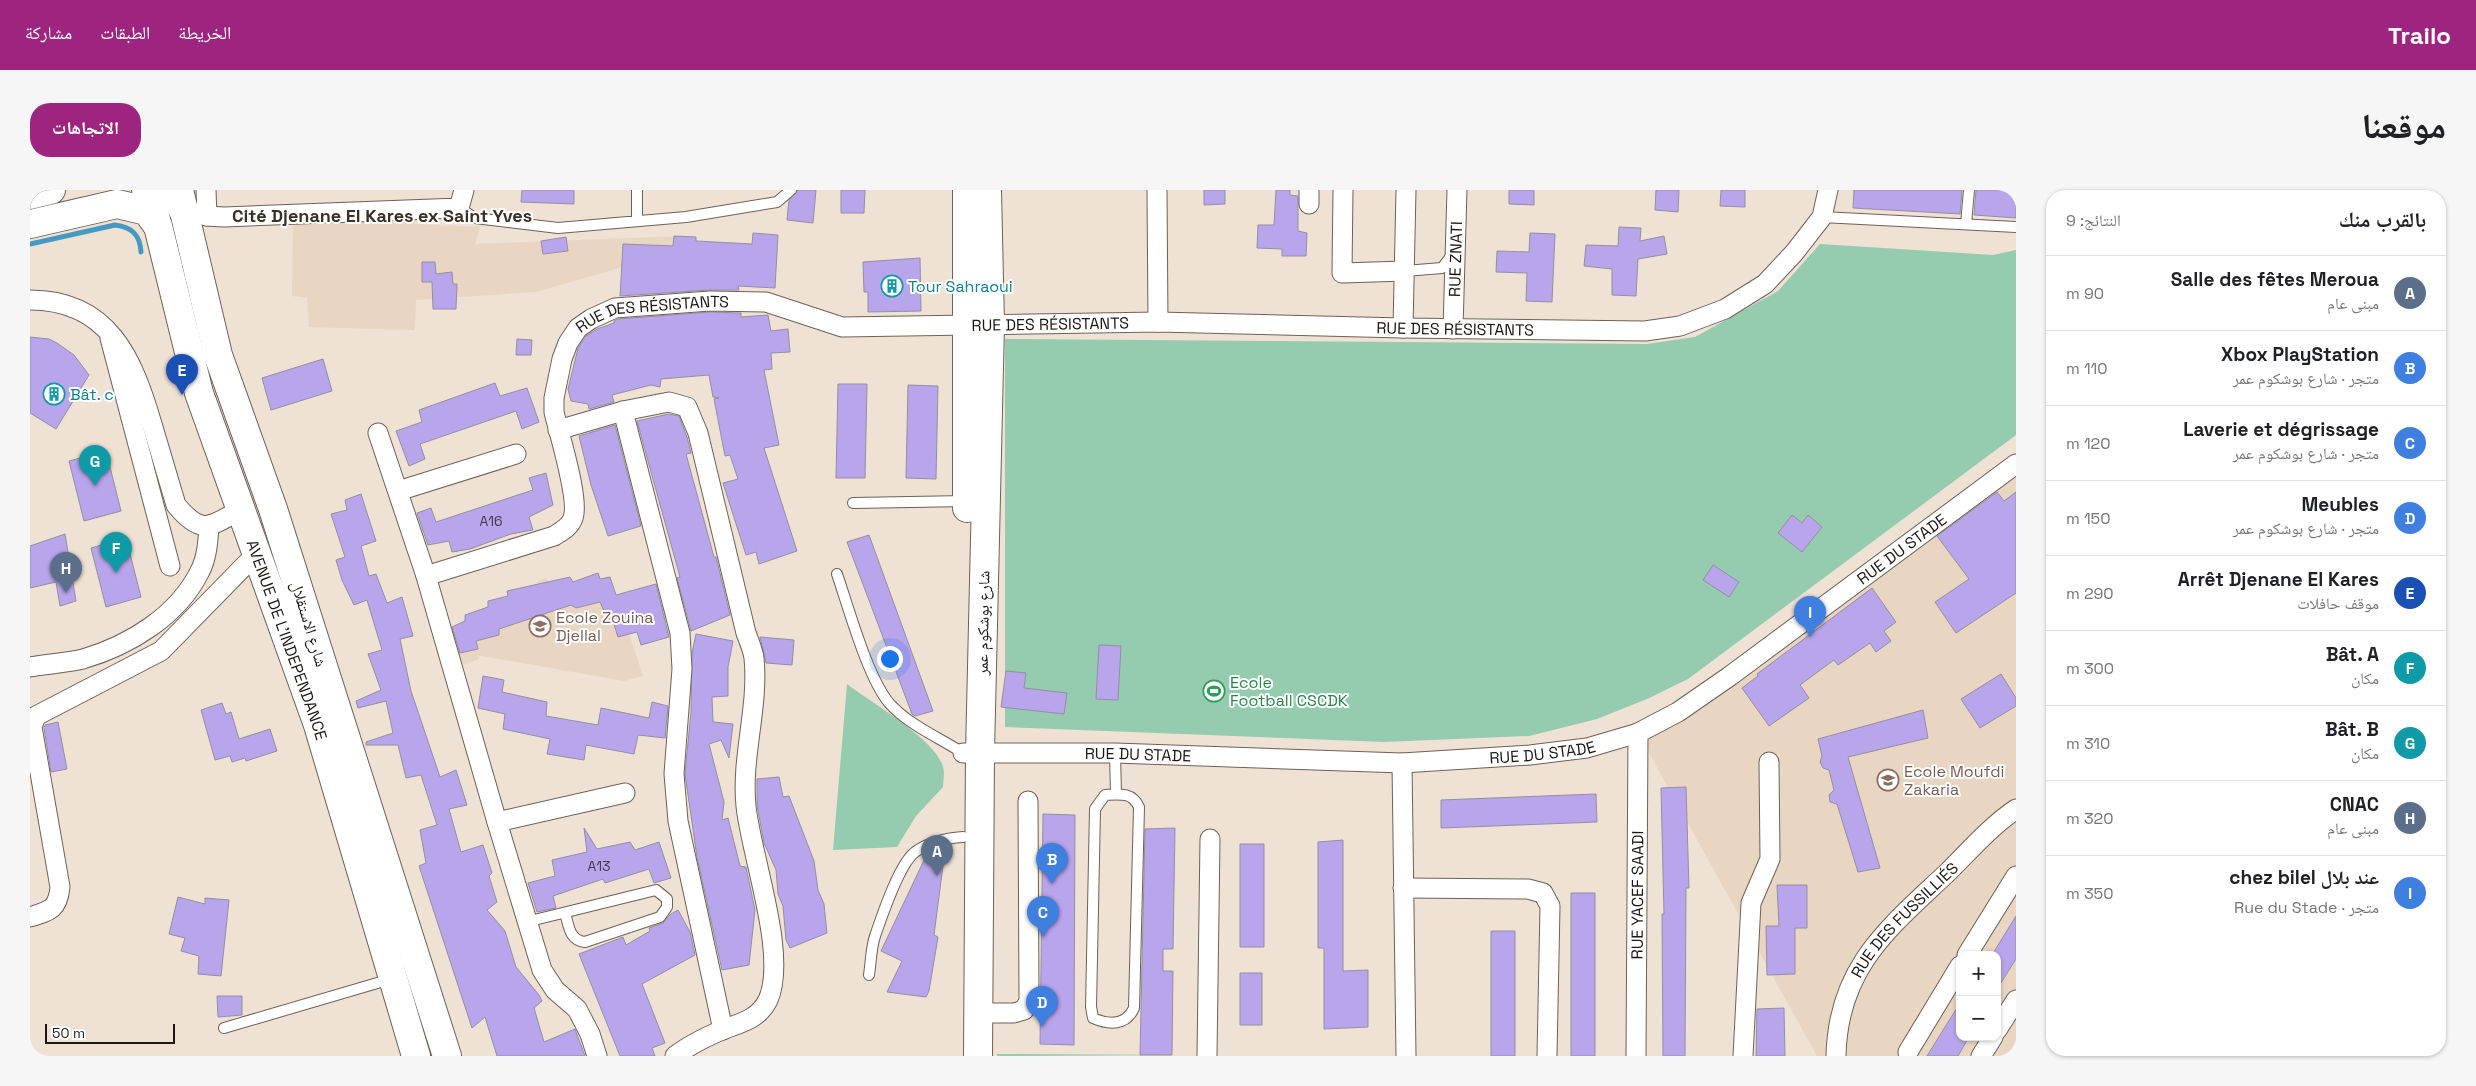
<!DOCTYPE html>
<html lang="ar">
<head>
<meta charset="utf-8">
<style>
  :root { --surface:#fff; --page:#f6f6f6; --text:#202124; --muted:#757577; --line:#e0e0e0; --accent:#9d257f }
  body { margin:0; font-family:"Space Grotesk","Noto Naskh Arabic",sans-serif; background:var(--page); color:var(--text); direction:rtl }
  .controls { position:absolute; right:15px; bottom:15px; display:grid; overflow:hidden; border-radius:10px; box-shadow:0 1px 4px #0004 }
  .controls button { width:45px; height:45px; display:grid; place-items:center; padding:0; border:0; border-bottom:1px solid var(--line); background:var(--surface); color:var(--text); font:25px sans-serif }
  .scale { position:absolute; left:15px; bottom:12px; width:130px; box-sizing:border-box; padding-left:5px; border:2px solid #1c1713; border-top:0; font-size:14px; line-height:18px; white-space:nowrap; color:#1c1713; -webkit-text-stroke:4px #fff; paint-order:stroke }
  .you { position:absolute; left:859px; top:468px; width:18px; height:18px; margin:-12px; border:4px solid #fff; border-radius:50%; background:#1a73e8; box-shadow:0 0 0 8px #1a73e833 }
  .badge { display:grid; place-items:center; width:32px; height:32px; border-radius:50%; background:var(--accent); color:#fff; font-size:16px; font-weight:700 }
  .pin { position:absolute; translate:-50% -41px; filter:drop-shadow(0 1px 2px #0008) }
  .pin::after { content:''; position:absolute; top:26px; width:18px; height:15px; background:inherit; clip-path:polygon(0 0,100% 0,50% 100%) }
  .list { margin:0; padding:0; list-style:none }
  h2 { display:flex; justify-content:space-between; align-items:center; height:65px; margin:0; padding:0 20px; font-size:21px }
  h2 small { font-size:16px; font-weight:400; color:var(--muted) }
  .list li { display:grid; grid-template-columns:32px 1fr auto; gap:15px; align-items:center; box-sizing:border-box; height:75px; padding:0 20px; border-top:1px solid var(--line) }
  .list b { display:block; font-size:19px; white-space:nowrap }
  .list p { margin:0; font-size:16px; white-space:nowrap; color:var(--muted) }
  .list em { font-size:16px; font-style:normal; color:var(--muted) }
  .map { position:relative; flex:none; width:1986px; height:866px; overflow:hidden; direction:ltr; border-radius:20px }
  header { display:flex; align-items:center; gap:30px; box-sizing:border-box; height:70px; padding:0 25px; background:var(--accent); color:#fff }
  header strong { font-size:24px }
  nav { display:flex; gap:28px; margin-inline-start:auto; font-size:18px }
  .intro { display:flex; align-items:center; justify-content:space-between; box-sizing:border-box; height:120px; padding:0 30px }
  h1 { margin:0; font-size:35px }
  .button { padding:12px 22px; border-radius:20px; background:var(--accent); color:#fff; font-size:18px; font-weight:700 }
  main { display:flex; gap:30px; padding:0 30px }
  aside { flex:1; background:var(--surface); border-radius:20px; box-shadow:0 1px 4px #0004 }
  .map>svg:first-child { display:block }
  .built { fill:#e8d5c2; fill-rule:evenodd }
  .green { fill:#95cbae }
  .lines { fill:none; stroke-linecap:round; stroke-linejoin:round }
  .stream { stroke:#449ac2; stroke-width:5 }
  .building { fill:#b9a5ec; stroke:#938f9f }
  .lane-casing { stroke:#6d6156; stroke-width:12 }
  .street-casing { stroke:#6d6156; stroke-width:21 }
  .secondary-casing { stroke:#6d6156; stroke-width:30 }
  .primary-casing { stroke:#6d6156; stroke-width:30 }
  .highway-casing { stroke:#6d6156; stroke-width:30 }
  .lane { stroke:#fff; stroke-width:10 }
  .street { stroke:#fff; stroke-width:19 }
  .secondary { stroke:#fff; stroke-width:28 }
  .primary { stroke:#fff; stroke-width:28 }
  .highway { stroke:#fff; stroke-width:28 }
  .labels { text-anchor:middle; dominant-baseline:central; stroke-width:4; stroke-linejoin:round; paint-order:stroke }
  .number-label { font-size:14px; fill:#433a49 }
  .street-label { font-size:16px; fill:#1c1713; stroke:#fff }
  .culture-label { font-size:16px; fill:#0d838f; stroke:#fff; text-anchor:start }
  .education-label { font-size:16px; fill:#785e54; stroke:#fff; text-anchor:start }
  .leisure-label { font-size:16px; fill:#27864d; stroke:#fff; text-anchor:start }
  .neighbourhood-label { font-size:18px; font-weight:bold; fill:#3a3025; stroke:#fff }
</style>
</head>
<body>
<header>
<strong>Trailo</strong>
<nav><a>الخريطة</a><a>الطبقات</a><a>مشاركة</a></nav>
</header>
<div class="intro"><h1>موقعنا</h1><a class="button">الاتجاهات</a></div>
<main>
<aside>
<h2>بالقرب منك<small>النتائج: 9</small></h2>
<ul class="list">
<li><span class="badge" style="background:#5c6f8a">A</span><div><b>Salle des fêtes Meroua</b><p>مبنى عام</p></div><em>90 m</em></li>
<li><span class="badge" style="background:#3f7fe0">B</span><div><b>Xbox PlayStation</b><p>متجر · شارع بوشكوم عمر</p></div><em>110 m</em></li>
<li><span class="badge" style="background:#3f7fe0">C</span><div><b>Laverie et dégrissage</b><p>متجر · شارع بوشكوم عمر</p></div><em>120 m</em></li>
<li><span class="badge" style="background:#3f7fe0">D</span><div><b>Meubles</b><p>متجر · شارع بوشكوم عمر</p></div><em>150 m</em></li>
<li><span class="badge" style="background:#1a4fb4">E</span><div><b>Arrêt Djenane El Kares</b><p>موقف حافلات</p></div><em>290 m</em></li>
<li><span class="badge" style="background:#0f9aa8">F</span><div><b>Bât. A</b><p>مكان</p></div><em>300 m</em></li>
<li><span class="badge" style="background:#0f9aa8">G</span><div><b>Bât. B</b><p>مكان</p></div><em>310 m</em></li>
<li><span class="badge" style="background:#5c6f8a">H</span><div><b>CNAC</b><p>مبنى عام</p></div><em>320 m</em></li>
<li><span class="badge" style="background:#3f7fe0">I</span><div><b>عند بلال chez bilel</b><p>متجر · Rue du Stade</p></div><em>350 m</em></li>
</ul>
</aside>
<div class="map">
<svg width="1986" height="866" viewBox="0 0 1986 866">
  <rect width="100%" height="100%" fill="#efe1d4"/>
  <path class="built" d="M385 25V34L450 37 445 54 653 46 654 72 603 74 506 102 386 110 385 140 279 137 277 108 262 106 263 28Z
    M1986 267V866H1787L1608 543ZM1930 765H1967V847H1930Z
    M568 383 570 389 580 387 613 486 594 491 446 465 449 469 426 477 414 441 435 431V425L458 417 478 406 477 401 486 398 489 403 508 396 507 391 516 388 519 393 540 387 543 391Z"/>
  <path class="green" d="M1790 54 1963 65 1986 60V245L1658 489 1617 509 1567 529 1499 546 1354 552 975 537V149L1617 154 1665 147 1748 101Z
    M817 494C840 512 907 550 913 577 915 583 913 591 913 597L886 626 867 657 803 660Z
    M967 864 1149 865 967 866Z"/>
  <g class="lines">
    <path class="stream" d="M0 54 85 35C102 37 110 45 111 62"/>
  </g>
  <path class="building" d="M492 0H544V14L491 12Z
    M768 0H786L783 33 757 30 759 10Z
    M811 0H835L834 23H811Z
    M1174 0H1195V14L1174 15Z
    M1246 0H1260V5L1268 6V41L1277 43 1276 66H1252V59L1227 58 1228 35H1244Z
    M1479 0H1504V15L1479 14Z
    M1626 0H1649L1648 22 1625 20Z
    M1691 0H1715V17L1690 16Z
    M1824 0H1932L1930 24 1823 18Z
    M1946 0H1986V28L1944 25Z
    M1589 37 1611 38 1610 51 1634 46 1637 64 1608 69 1606 106 1582 105V79L1554 76 1556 55 1588 56Z
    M723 43 748 45 745 98 708 96 709 100H679L590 106 593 54 643 56 644 46 666 47V51L722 54Z
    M1500 43 1525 44 1522 112 1496 111 1497 83 1466 82 1467 61 1499 62Z
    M536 47 538 61 513 64 511 51Z
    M890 68 891 121 838 122V102H834L833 72Z
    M392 72H405L406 84 422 82 423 94H427L426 119H403L402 92H392Z
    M680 122 711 123V127L738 125 741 141 758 139 760 162 741 163 742 179 734 180 749 255 734 258 767 361 729 374 726 362 716 365 693 293 708 289 700 265 695 266 684 209 689 208 683 207 679 185 631 189 630 197 621 195 582 205 584 212 559 219 558 214 541 211 538 199 548 158 556 146 567 139 584 133V131L588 129Z
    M0 147 19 149 27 153 44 165 59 185 26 239 0 223Z
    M487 149 502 150 501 165H486Z
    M293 169 302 201 241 220 232 188Z
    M465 193 470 206 497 198 509 232 492 239 486 221 390 254 395 269 379 276 366 241 392 232 389 220Z
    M808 194H837L835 288H806Z
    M878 195 908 196 906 289 876 288Z
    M639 224 649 226 657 247 661 263 656 264 684 367H686L700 425 661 441 647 388 650 387 607 231Z
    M585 235 611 336 578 346 561 295 549 246Z
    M76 261 91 321 54 331 39 271Z
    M516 283 523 315 499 327 503 340 481 344 440 359 422 362 419 351 398 355 387 323 401 318 406 332 503 300 499 288Z
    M1967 302 1974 311 1986 302V403L1926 443 1905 412 1939 389 1907 346Z
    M331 304 346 351 331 356 339 386 346 384 357 413 372 407 383 446 370 449 381 501 410 587 426 580 437 615 419 619 431 662 453 655 462 683 459 686 467 712 457 720 475 741 486 777 509 805 512 811 504 818 514 852 545 839 555 866H467L455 827 442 838 389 676 396 673 390 640 407 635 391 585 376 588 368 555H336V552L363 543 356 511 328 518 326 511 351 500 338 464 352 460 337 410 324 415 312 390 306 370 315 367 301 324 317 320 315 310Z
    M1762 325 1772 333 1778 325 1792 337 1772 362 1748 343Z
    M35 344 46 411 30 416 26 392 0 398V356Z
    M839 345 903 521 885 526 882 524 817 352Z
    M96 348 111 407 76 417 61 358Z
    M1683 375 1709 392 1699 407 1673 390Z
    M568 383 570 389 580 387 586 405 626 394 639 447 611 455 607 442 588 447 582 428 578 430 570 412 546 418 541 415 469 439V445L446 451 448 459 430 463 422 437 435 431V425L458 417V411L478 406 477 401 540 387 543 392Z
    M1842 398 1866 432 1854 441 1861 451 1846 462 1840 453 1808 475 1804 470 1770 495 1779 508 1739 536 1712 498 1728 486 1727 484Z
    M666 444 703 451 698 477V506L682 507 683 532 703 534 699 568 691 550 679 554 694 612 692 630 698 628 710 676 716 677 725 720 719 775 692 780 667 667 655 584 661 522 662 463Z
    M730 447 764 450 762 475 736 473Z
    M1069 455 1091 456 1088 510 1066 509Z
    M976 481 996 483 994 498 1037 503 1034 524 971 517Z
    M1971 484 1986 508V516L1950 538 1931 509Z
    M453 486 474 490 472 502 517 512 516 526 568 535 571 518 619 528 622 512 638 516 635 548 608 545 604 564 556 555 554 570 517 564 520 549 473 539 475 524 448 518Z
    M192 513 196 524 201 522 209 549 240 539 247 561 216 571 215 568 202 572 200 566 185 570 171 520Z
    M1893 520 1898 548 1818 567 1850 678 1828 682 1807 614 1800 612 1799 605 1804 600 1799 580 1793 578 1790 572 1792 566 1788 549Z
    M28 532 37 579 21 582 14 538 15 535Z
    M749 587 753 607 759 606 784 671 788 700 794 714 797 743 760 758 756 750 753 716 748 704 746 680 734 653 727 615V589Z
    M1656 597 1659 698H1656L1655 866H1633L1632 724H1634L1631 598Z
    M1566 604 1567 632 1411 638V610Z
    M1013 624 1045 625 1044 855 1010 854Z
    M554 638 567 659 600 652 605 660 629 652 641 688 624 693 619 679 575 693 573 689 523 706 526 718 507 722 498 693 525 686 522 670 557 662Z
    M1145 638 1143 759H1133V781H1143L1142 865H1110L1115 639Z
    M1313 650V781L1338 780V837L1294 839V758H1288V652Z
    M1210 654H1234V757H1210Z
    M896 666 914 668 904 745 908 747 899 801 896 807 857 802 872 771 851 761Z
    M1747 695H1777V738H1765V784L1737 785 1736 736H1749Z
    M1541 703H1565V866H1541Z
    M148 707 175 714V708L199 710 191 786 168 784 169 766 151 761 155 748 139 744Z
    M648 720 660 742 665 765 612 794 635 853 622 858 625 866H590L549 764 593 747 596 755 620 741 619 738 633 733 641 724Z
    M1986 726V769L1967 799V765H1962Z
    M1461 741H1485V866H1461Z
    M1210 783H1232V835H1210Z
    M187 806H212V825L188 827Z
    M1930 813V847H1939L1928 866H1897Z
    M1754 818 1755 866H1726L1727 819Z"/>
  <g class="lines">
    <g class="lane-casing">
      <path id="lane" d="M607 0V31
        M429 18 445 28 528 38 656 27 747 12 761 0
        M1792 27 1986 37
        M1936 34 1939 0
        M1375 81 1412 78 1422 65
        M823 313 937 311
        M807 384C819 419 838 489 860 514 879 535 910 548 933 563
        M1085 563 1086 604
        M1075 605C1090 604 1102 602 1109 617L1104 818C1096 836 1079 835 1063 828L1061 817 1065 619Z
        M496 732 626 700 637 709V717L630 727 555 752C539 750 539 736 535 723
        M839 785C841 772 841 758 845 746 852 726 869 674 885 662 899 652 917 648 933 647
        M194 838 361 789"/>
    </g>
    <g class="street-casing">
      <g id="street">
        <path d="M176 0 177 26"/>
        <path d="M1127 0 1128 132"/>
        <path d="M1279 0V14"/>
        <path d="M1313 0 1312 83 1375 81"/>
        <path d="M153 20 177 26 194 27 429 18 434 0"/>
        <path d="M0 110C79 110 103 169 122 234 130 261 138 288 146 315 173 347 180 336 212 319"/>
        <path d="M1373 138 1376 0"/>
        <path id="s1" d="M1423 139 1427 0"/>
        <path d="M80 148 140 376"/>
        <path d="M593 221 650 443 652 479 644 584 648 631 693 840"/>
        <path d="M528 240 593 221 639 212 657 217 668 243 716 443C719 451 723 460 724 468 729 517 711 567 716 616 721 666 758 765 738 810 728 830 710 833 692 840 676 847 659 855 645 866"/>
        <path d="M348 243 396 386 467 632 595 603"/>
        <path d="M368 301 486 264"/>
        <path id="s2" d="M396 386 524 346C532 341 540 337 543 328 550 310 529 244 524 222V208L532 169 538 153 548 138 561 129 585 118 680 111 736 112 812 137 1128 132 1373 138 1615 141 1650 136 1695 119 1735 94 1764 63 1792 27 1798 0"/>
        <path d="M0 477C17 474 36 473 53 469 100 455 148 426 170 381 177 368 178 351 179 336"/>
        <path id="s3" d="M933 563H1085L1372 573 1500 565 1557 558 1608 543 1648 522 1700 486 1986 274"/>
        <path d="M1372 573 1376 866"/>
        <path d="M467 632 512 780 525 800 547 819 560 844 567 866"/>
        <path d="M1373 698 1498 699 1513 703 1520 716 1517 866"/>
        <path d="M0 727C20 721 28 719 30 697L2 537 6 526 131 461 227 363"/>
        <path d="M1937 765 1986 686"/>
        <path d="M948 823H984L994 820 999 811 998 611"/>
        <path d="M1967 840 1986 810"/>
        <path d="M1878 862 1930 776"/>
        <path d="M1177 866 1180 649"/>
        <path id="s4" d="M1606 866 1608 543"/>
        <path d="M1713 866 1721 713 1740 669 1739 572"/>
        <path id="s5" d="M1806 866C1808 776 1859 738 1919 681 1940 660 1961 636 1986 619"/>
        <path d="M1951 866 1963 847"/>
      </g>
    </g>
    <g class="secondary-casing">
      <path id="secondary" d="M937 318V0
        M948 866 950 563 960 134 957 0"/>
    </g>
    <g class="primary-casing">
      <g id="primary">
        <path id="s6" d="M116 0 128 36 169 203 288 535 386 866"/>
        <path d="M149 0 188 165 243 319 417 866"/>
      </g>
    </g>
    <g class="highway-casing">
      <path id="highway" d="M140 0 153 20
        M0 5 21 0
        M0 34 87 14 117 21 127 35"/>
    </g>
    <use href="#lane" class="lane"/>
    <use href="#street" class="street"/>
    <use href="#secondary" class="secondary"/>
    <use href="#primary" class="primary"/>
    <use href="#highway" class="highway"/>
  </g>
  <defs>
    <g id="building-ring" transform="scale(1.125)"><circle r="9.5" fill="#fff" stroke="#0f9aa8" stroke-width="1.5"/><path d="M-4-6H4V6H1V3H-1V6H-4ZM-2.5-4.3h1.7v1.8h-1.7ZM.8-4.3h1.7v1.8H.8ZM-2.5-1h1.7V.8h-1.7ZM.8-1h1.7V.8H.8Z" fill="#0f9aa8"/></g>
    <g id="school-ring" transform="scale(1.125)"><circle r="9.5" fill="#fff" stroke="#8d6e63" stroke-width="1.5"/><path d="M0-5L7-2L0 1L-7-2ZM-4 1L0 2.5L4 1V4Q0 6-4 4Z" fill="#8d6e63"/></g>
    <g id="stadium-ring" transform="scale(1.125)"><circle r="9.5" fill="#fff" stroke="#2e9e5b" stroke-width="1.5"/><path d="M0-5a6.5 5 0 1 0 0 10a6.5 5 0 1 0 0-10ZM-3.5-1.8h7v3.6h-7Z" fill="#2e9e5b"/></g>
  </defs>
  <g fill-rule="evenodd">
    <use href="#building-ring" x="862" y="96"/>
    <use href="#building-ring" x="24" y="204"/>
    <use href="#school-ring" x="510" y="436"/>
    <use href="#stadium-ring" x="1184" y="501"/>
    <use href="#school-ring" x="1858" y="590"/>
  </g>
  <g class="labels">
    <g class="number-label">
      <text x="461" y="331">A16</text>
      <text x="569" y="676">A13</text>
    </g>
    <g class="street-label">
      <text stroke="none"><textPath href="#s1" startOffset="70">RUE ZNATI</textPath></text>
      <text stroke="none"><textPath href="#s2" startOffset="436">RUE DES RÉSISTANTS</textPath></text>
      <text stroke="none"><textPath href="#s2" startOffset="840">RUE DES RÉSISTANTS</textPath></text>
      <text stroke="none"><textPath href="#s2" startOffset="1245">RUE DES RÉSISTANTS</textPath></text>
      <text stroke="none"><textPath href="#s3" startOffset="1000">RUE DU STADE</textPath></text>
      <text transform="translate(953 433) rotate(-89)">شارع بوشكوم عمر</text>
      <text transform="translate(279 434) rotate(73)">شارع الاستقلال</text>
      <text stroke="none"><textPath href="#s6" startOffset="472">AVENUE DE L'INDEPENDANCE</textPath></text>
      <text stroke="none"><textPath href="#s3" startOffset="580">RUE DU STADE</textPath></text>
      <text stroke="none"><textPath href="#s3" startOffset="175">RUE DU STADE</textPath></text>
      <text stroke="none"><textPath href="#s4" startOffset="161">RUE YACEF SAADI</textPath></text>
      <text stroke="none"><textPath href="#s5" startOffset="158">RUE DES FUSSILLIÉS</textPath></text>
    </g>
    <g class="culture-label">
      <text x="878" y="96">Tour Sahraoui</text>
      <text x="40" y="204">Bât. c</text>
    </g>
    <g class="education-label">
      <text x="526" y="427">Ecole Zouina<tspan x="526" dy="18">Djellal</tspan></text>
      <text x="1874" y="581">Ecole Moufdi<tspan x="1874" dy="18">Zakaria</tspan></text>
    </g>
    <g class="leisure-label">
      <text x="1200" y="492">Ecole<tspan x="1200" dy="18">Football CSCDK</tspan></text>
    </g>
    <g class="neighbourhood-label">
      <text x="352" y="25">Cité Djenane El Kares ex Saint Yves</text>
    </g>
  </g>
</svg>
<div class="controls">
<button>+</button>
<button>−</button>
</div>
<div class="scale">50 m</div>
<div class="you"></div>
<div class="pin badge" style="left:907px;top:686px;background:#5c6f8a">A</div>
<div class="pin badge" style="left:1022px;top:694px;background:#3f7fe0">B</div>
<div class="pin badge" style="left:1013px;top:747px;background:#3f7fe0">C</div>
<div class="pin badge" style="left:1012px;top:837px;background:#3f7fe0">D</div>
<div class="pin badge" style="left:152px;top:205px;background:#1a4fb4">E</div>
<div class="pin badge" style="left:86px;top:383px;background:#0f9aa8">F</div>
<div class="pin badge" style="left:65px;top:296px;background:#0f9aa8">G</div>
<div class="pin badge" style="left:36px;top:403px;background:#5c6f8a">H</div>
<div class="pin badge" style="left:1780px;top:447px;background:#3f7fe0">I</div>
</div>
</main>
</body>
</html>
